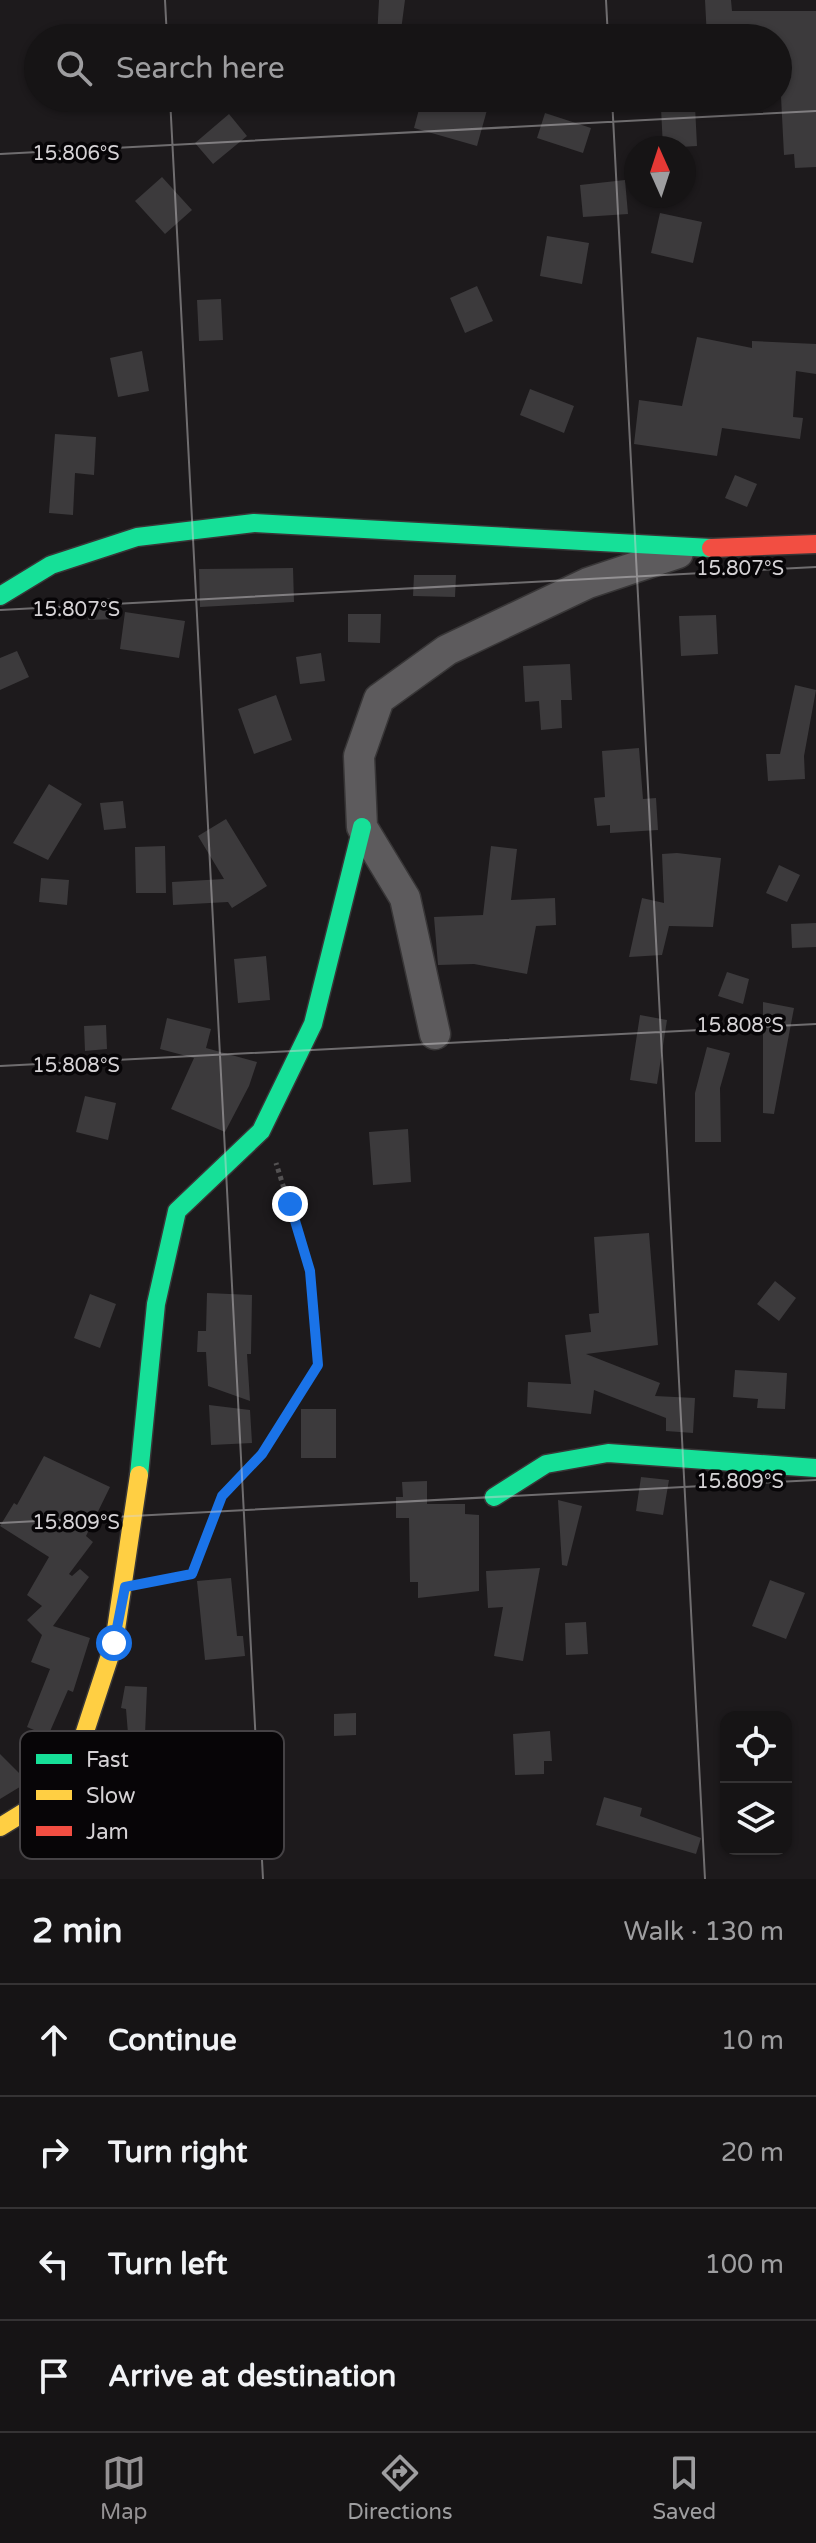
<!DOCTYPE html>
<html lang="en">
<head>
<meta charset="utf-8">
<style>
  :root { --surface:#161415; --page:#1f1d1e; --text:#f1f3f6; --muted:#9e9ea0; --line:#353334; --accent:#959294 }
  body { margin:0; font-family:"Varela Round",sans-serif; background:var(--page); color:var(--text) }
  .controls { position:absolute; right:24px; bottom:24px; display:grid; overflow:hidden; border-radius:16px; box-shadow:0 2px 6px #0004 }
  .controls button { width:72px; height:72px; display:grid; place-items:center; padding:0; border:0; border-bottom:2px solid var(--line); background:var(--surface); color:var(--text); font:40px sans-serif }
  .compass { position:absolute; left:624px; top:136px; width:72px; height:72px; border-radius:50%; background:var(--surface); box-shadow:0 2px 6px #0004; rotate:357deg }
  .stop { position:absolute; width:24px; height:24px; margin:-18px; border:6px solid #1a73e8; border-radius:50%; background:#fff }
  .stop.end { background:#1a73e8; border-color:#fff; box-shadow:0 2px 8px #0008 }
  .list { margin:0; padding:0; list-style:none }
  h2 { display:flex; justify-content:space-between; align-items:center; height:104px; margin:0; padding:0 32px; font-size:34px }
  h2 small { font-size:26px; font-weight:400; color:var(--muted) }
  .list li { display:grid; grid-template-columns:52px 1fr auto; gap:24px; align-items:center; box-sizing:border-box; height:112px; padding:0 32px; border-top:2px solid var(--line) }
  .list b { display:block; font-size:30px; white-space:nowrap }
  .list em { font-size:26px; font-style:normal; color:var(--muted) }
  .icon { flex:none; width:44px; height:44px; fill:none; stroke:currentColor; stroke-width:2; stroke-linecap:round; stroke-linejoin:round }
  .map { position:relative; flex:none; width:816px; height:1879px; overflow:hidden }
  .search { position:absolute; background:var(--surface); box-shadow:0 2px 6px #0004; left:24px; right:24px; top:24px; height:88px; display:flex; align-items:center; gap:20px; box-sizing:border-box; padding:0 28px; border-radius:44px; color:var(--muted); font-size:30px }
  .sheet { height:552px; background:var(--surface) }
  nav { display:flex; justify-content:space-around; align-items:center; box-sizing:border-box; height:112px; border-top:2px solid var(--line); background:var(--surface); font-size:22px; color:var(--muted) }
  nav a { display:grid; justify-items:center; gap:4px }
  nav .on { color:var(--accent) }
  .map>svg:first-child { display:block }
  .building { fill:#3c3a3c }
  .lines { fill:none; stroke-linecap:round; stroke-linejoin:round }
  .street-casing { stroke:#383637; stroke-width:33 }
  .fast-casing { stroke:#383637; stroke-width:21 }
  .slow-casing { stroke:#383637; stroke-width:21 }
  .jam-casing { stroke:#383637; stroke-width:21 }
  .path { stroke:#545253; stroke-width:5; stroke-dasharray:4 4; stroke-linecap:butt }
  .street { stroke:#5d5b5d; stroke-width:30 }
  .fast { stroke:#16e098; stroke-width:18 }
  .slow { stroke:#ffcf43; stroke-width:18 }
  .jam { stroke:#f24e42; stroke-width:18 }
  .route { stroke:#1a73e8; stroke-width:10 }
  .ticks { fill:none; stroke:#d5d2d5; stroke-width:2; stroke-opacity:0.45 }
  .key { fill:#070507; stroke:#454245; stroke-width:2 }
  .key-label { font-size:22px; fill:#d5d2d5 }
  .ticks-label { font-size:20px; text-anchor:middle; fill:#d5d2d5; stroke:#070507; stroke-width:7; stroke-linejoin:round; paint-order:stroke }
</style>
</head>
<body>
<div class="map">
<svg width="816" height="1879" viewBox="0 0 816 1879">
  <rect width="100%" height="100%" fill="#1d1a1c"/>
  <path class="building" d="M379 0H405L400 38H377Z
    M705 0H731L732 11H816V167L795 168 794 154 784 155 778 38H707Z
    M422 98H444L487 110 477 146 414 128Z
    M695 106 697 146 663 148 661 108Z
    M545 113 591 128 583 153 537 138Z
    M229 114 247 136 213 164 195 143Z
    M162 177 192 210 165 234 135 201Z
    M625 180 628 214 583 217 580 185Z
    M660 213 702 222 693 263 651 253Z
    M547 236 589 243 582 284 540 276Z
    M477 286 493 321 465 333 450 298Z
    M221 299 223 340 199 341 197 300Z
    M697 337 752 348V341L816 344V374L796 371 793 417 803 418 800 439 722 428 717 456 634 444 639 400 682 406Z
    M142 351 149 391 118 397 110 358Z
    M530 389 574 406 564 433 520 415Z
    M55 434 96 437 94 475 75 473 73 515 49 513Z
    M735 475 757 484 747 507 725 498Z
    M293 568 294 602 200 607 199 569Z
    M414 575H456L455 597 413 596Z
    M115 598 116 619 88 620 87 599Z
    M125 612 185 621 179 658 120 649Z
    M348 614H381L380 643 348 642Z
    M716 615 718 654 681 656 679 616Z
    M17 651 29 677 0 690V658Z
    M321 653 325 681 300 684 296 657Z
    M570 664 572 700H561L562 728 541 730 539 701 525 702 523 666Z
    M795 685 816 690 804 756 805 779 768 781 766 754H780Z
    M276 695 292 740 254 754 238 709Z
    M639 748 643 799 656 798 658 830 610 833V825L597 826 594 798 605 797 602 751Z
    M49 784 82 804 48 860 13 843Z
    M123 801 126 828 104 830 100 803Z
    M226 819 267 886 232 908 228 902 173 905 172 882 224 879 198 836Z
    M165 846 166 893H136L135 847Z
    M491 846 517 849 511 900 555 898 556 925 536 926 527 974 474 964 438 965 434 917 483 915Z
    M677 853 721 858 713 927 669 926 662 955 629 957 642 898 664 903 662 854Z
    M779 865 800 875 787 902 766 893Z
    M41 878 69 880 67 905 39 902Z
    M816 923V947L792 948 791 924Z
    M266 956 270 1000 238 1003 234 959Z
    M727 972 749 979 743 1004 718 996Z
    M763 1002 794 1008 774 1114 763 1113Z
    M640 1015 667 1020 657 1084 630 1080Z
    M167 1018 211 1029 206 1048 257 1062 249 1086 225 1132 171 1109 194 1058 160 1049Z
    M106 1025 107 1049 85 1051 84 1026Z
    M707 1047 730 1053 720 1088 721 1142H695V1093Z
    M85 1096 116 1103 108 1140 76 1132Z
    M408 1129 411 1182 373 1185 369 1132Z
    M649 1233 658 1345 586 1354 660 1383 655 1396 695 1398 693 1433 666 1431V1418L594 1390 591 1414 527 1407 528 1382 571 1384 565 1335 591 1332 589 1314 599 1313 594 1237Z
    M775 1281 796 1298 779 1321 757 1304Z
    M207 1293 252 1295 251 1354H247L250 1401 208 1386 206 1352H197L198 1331H206Z
    M90 1294 116 1304 100 1348 74 1338Z
    M735 1370 787 1373 785 1409 757 1408 758 1399 733 1397Z
    M209 1405 250 1410 252 1443 211 1445Z
    M301 1409H336V1458H301Z
    M44 1456 110 1487 86 1536 93 1542 69 1574 72 1576 80 1569 89 1577 53 1626 90 1638 73 1692 68 1690 48 1736 27 1727 50 1669 31 1662 42 1635 27 1620 42 1606 27 1595 49 1557 0 1526 14 1503 17 1505Z
    M641 1477 669 1480 663 1515 636 1511Z
    M427 1481V1504H465V1514L479 1515V1591L418 1598V1582H410L409 1518H396V1497H403L402 1482Z
    M558 1500 582 1506 567 1566 562 1565Z
    M540 1568 523 1661 494 1656 503 1607 488 1608 486 1571Z
    M231 1578 237 1636H243L245 1656 205 1660 197 1581Z
    M770 1580 805 1593 786 1639 752 1626Z
    M586 1622 588 1654 566 1655 565 1623Z
    M125 1686 147 1687 144 1758H130L126 1709 121 1708Z
    M356 1713V1735L334 1736V1714Z
    M550 1731 552 1761H544V1774L515 1775 513 1734Z
    M0 1754 28 1782 0 1799Z
    M604 1797 642 1808 640 1816 701 1838 696 1854 596 1825Z"/>
  <g class="lines">
    <g class="street-casing">
      <path id="street" d="M435 1034 405 898 362 827 359 756 379 699 447 650 588 583 678 553"/>
    </g>
    <g class="fast-casing">
      <path id="fast" d="M0 596 51 565 137 537 254 523 711 548
        M139 1475 156 1304 177 1211 261 1131 313 1024 362 827
        M494 1497 546 1464 608 1453 816 1468"/>
    </g>
    <g class="slow-casing">
      <path id="slow" d="M0 1827 52 1795 78 1753 114 1643 139 1475"/>
    </g>
    <g class="jam-casing">
      <path id="jam" d="M711 548 816 544"/>
    </g>
    <path class="path" d="M157 1581 192 1574 222 1496 262 1454 318 1365 310 1271 276 1163"/>
    <use href="#street" class="street"/>
    <use href="#fast" class="fast"/>
    <use href="#slow" class="slow"/>
    <use href="#jam" class="jam"/>
  </g>
  <g class="lines">
    <path class="route" d="M114 1643 125 1587 192 1574 222 1496 262 1454 318 1365 310 1271 290 1204"/>
  </g>
  <path class="ticks" d="M165 0 167 38M606 0 608 38M170 98 263 1879M612 98 705 1879M0 154 816 111M0 610 816 567M0 1066 816 1024M0 1523 816 1480"/>
  <rect x="20" y="1731" width="264" height="128" rx="12" class="key"/>
  <rect x="36" y="1754" width="36" height="10" fill="#16e098"/>
  <rect x="36" y="1790" width="36" height="10" fill="#ffcf43"/>
  <rect x="36" y="1826" width="36" height="10" fill="#f24e42"/>
  <g class="key-label">
    <text x="86" y="1767">Fast</text>
    <text x="86" y="1803">Slow</text>
    <text x="86" y="1839">Jam</text>
  </g>
  <g class="ticks-label">
    <text x="76" y="160">15.806°S</text>
    <text x="740" y="575">15.807°S</text>
    <text x="76" y="616">15.807°S</text>
    <text x="740" y="1032">15.808°S</text>
    <text x="76" y="1072">15.808°S</text>
    <text x="740" y="1488">15.809°S</text>
    <text x="76" y="1529">15.809°S</text>
  </g>
</svg>
<div class="controls">
<button><svg class="icon" aria-label="locate" viewBox="0 0 24 24"><circle cx="12" cy="12" r="6"/><path d="M12 2v4M12 18v4M2 12h4M18 12h4"/></svg></button>
<button><svg class="icon" aria-label="layers" viewBox="0 0 24 24"><path d="M12 4l9 5-9 5-9-5zM3 14l9 5 9-5"/></svg></button>
</div>
<svg class="compass" viewBox="-18 -18 36 36"><path d="M0-13l5 13h-10z" fill="#e53935"/><path d="M0 13l5-13h-10z" fill="#9e9ea0"/></svg>
<div class="stop" style="left:114px;top:1643px"></div>
<div class="stop end" style="left:290px;top:1204px"></div>
<div class="search"><svg class="icon" aria-label="search" viewBox="0 0 24 24"><circle cx="10" cy="10" r="6"/><path d="M15 15l6 6"/></svg>Search here</div>
</div>
<section class="sheet">
<h2>2 min<small>Walk · 130 m</small></h2>
<ul class="list">
<li><svg class="icon" aria-label="ahead" viewBox="0 0 24 24"><path d="M12 20V5M6 11l6-6 6 6"/></svg><div><b>Continue</b></div><em>10 m</em></li>
<li><svg class="icon" aria-label="right" viewBox="0 0 24 24"><path d="M7 20v-9h11M14 6l5 5-5 5"/></svg><div><b>Turn right</b></div><em>20 m</em></li>
<li><svg class="icon" aria-label="left" viewBox="0 0 24 24"><path d="M17 20v-9H6M10 6l-5 5 5 5"/></svg><div><b>Turn left</b></div><em>100 m</em></li>
<li><svg class="icon" aria-label="arrive" viewBox="0 0 24 24"><path d="M6 21V4h12l-3 4 3 4H6"/></svg><div><b>Arrive at destination</b></div></li>
</ul>
</section>
<nav>
<a class="on"><svg class="icon" aria-label="map" viewBox="0 0 24 24"><path d="M3 6l6-2 6 2 6-2v14l-6 2-6-2-6 2zM9 4v14M15 6v14"/></svg>Map</a>
<a><svg class="icon" aria-label="directions" viewBox="0 0 24 24"><path d="M12 3l9 9-9 9-9-9zM9 14v-3h6M13 9l2 2-2 2"/></svg>Directions</a>
<a><svg class="icon" aria-label="saved" viewBox="0 0 24 24"><path d="M7 4h10v16l-5-4-5 4z"/></svg>Saved</a>
</nav>
</body>
</html>
